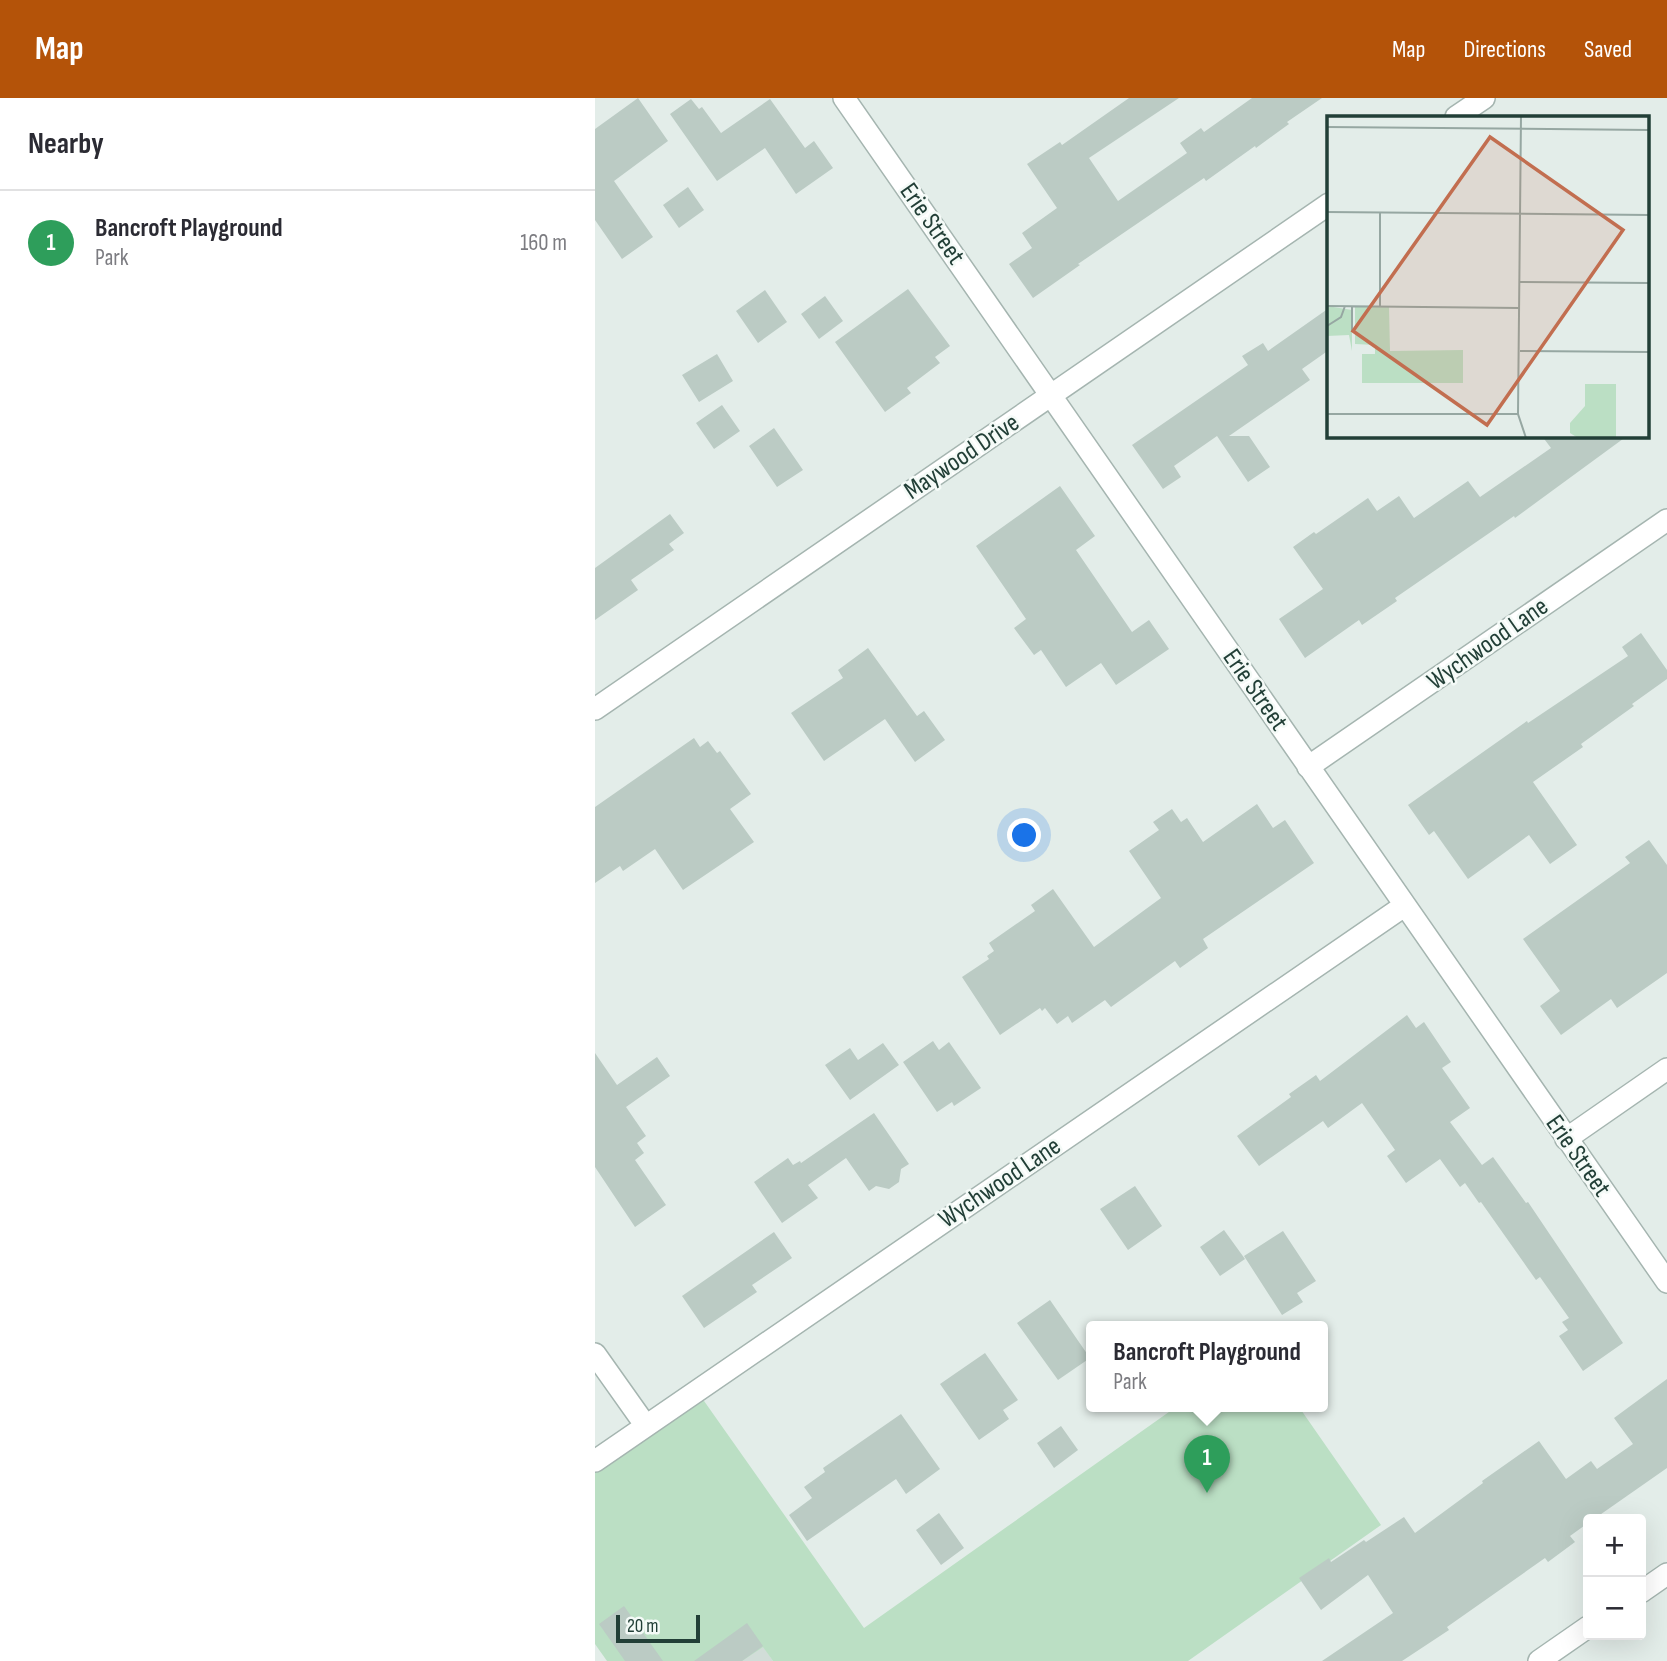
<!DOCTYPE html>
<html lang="en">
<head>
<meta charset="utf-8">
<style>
  :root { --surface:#fff; --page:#f7f7f7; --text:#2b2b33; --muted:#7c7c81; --line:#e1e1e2; --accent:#b45309 }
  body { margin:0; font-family:"Sofia Sans Condensed",sans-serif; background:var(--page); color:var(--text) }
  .controls { position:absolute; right:21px; bottom:21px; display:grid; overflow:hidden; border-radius:7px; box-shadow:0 7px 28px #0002 }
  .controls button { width:63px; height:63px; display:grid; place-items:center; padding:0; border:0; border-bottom:2px solid var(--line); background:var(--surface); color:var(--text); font:35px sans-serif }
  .scale { position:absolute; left:21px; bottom:18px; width:84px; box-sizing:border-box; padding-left:7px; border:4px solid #223f37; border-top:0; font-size:19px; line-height:24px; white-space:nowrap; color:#223f37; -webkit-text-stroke:5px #f4faf7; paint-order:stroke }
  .you { position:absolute; left:430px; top:738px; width:24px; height:24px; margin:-18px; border:5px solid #fff; border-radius:50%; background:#1a73e8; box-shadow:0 0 0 10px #1a73e833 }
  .badge { display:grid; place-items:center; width:46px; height:46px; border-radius:50%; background:var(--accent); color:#fff; font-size:23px; font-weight:700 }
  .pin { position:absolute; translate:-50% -58px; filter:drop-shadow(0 2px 4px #0008) }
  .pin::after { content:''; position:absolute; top:37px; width:24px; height:21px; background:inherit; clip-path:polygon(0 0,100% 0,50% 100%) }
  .popup { position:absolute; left:491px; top:1223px; width:242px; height:91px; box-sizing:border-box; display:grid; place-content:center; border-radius:7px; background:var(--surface); filter:drop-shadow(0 2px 5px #0005); font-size:23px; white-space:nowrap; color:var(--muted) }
  .popup b { font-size:26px; color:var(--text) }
  .popup::after { content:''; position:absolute; left:50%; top:100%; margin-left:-14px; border:14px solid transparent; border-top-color:var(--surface) }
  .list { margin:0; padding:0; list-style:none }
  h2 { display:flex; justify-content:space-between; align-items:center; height:91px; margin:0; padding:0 28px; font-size:30px }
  h2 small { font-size:23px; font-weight:400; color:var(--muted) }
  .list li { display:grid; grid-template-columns:46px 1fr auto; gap:21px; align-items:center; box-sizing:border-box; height:105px; padding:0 28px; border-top:2px solid var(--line) }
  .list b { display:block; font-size:26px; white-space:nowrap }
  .list p { margin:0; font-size:23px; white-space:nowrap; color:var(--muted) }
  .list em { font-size:23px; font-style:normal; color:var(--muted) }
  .map { position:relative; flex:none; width:1072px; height:1563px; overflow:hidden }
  header { display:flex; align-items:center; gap:42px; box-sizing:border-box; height:98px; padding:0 35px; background:var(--accent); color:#fff }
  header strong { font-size:33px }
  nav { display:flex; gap:38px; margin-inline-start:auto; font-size:24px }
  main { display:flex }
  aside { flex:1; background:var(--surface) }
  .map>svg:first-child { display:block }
  .built { fill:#d1ddd8 }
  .green { fill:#bbdfc4 }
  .building { fill:#bbcbc4 }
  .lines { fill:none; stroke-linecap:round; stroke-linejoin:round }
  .minor-casing { stroke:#a5b5b0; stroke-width:24 }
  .minor { stroke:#fff; stroke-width:21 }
  .labels { text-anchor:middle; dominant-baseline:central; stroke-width:5; stroke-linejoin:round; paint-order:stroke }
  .street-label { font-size:26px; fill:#223f37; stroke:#f4faf7 }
  .inset-road { fill:none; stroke:#96a7a2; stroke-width:2 }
  .view { fill:#c26e50; fill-opacity:0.15; stroke:#c26e50; stroke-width:3.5 }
  .inset-edge { fill:none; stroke:#223f37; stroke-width:3.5 }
</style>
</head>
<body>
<header>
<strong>Map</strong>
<nav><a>Map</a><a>Directions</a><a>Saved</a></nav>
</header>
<main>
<aside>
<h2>Nearby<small></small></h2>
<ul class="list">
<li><span class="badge" style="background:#2e9e5b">1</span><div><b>Bancroft Playground</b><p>Park</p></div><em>160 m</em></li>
</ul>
</aside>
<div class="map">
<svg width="1072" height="1563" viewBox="0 0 1072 1563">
  <rect width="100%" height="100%" fill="#e3ede9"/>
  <path class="built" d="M168 1548 178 1563H147Z"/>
  <path class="green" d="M102 1293 269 1530 581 1309H704L786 1427 593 1563H178L168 1549 147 1563H12L0 1546V1363Z"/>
  <path class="building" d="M43 0 73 43 19 83 58 139 27 161 0 122V31Z
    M534 0H584L494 60 523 103 592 55 585 45 606 30 609 34 657 0H727L692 24 694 26 661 50 660 48 611 83 609 80 483 166 485 167 438 200 414 166 437 150 427 135 462 110 432 66 465 44 467 47Z
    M96 1 104 11 107 9 126 35 175 1 210 50 219 43 238 70 201 96 170 50 122 83 75 16Z
    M93 89 109 112 84 130 68 107Z
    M313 191 355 248 340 259 345 265 312 290 316 295 290 314 240 244Z
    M170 192 192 224 163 245 141 213Z
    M230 198 248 223 224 241 206 216Z
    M734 210V252L707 271 715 282 634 338H654L675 369 653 384 622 338 579 368 586 379 568 391 537 347 653 267 647 258 668 245 673 253Z
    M122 256 138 283 104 304 87 277Z
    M127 307 145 333 119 351 101 325Z
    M179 330 208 372 182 389 154 348Z
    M947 338H1032L920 420 919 418 800 500 802 503 767 527 764 522 710 560 684 521 728 491 698 449 719 434 721 436 773 400 782 413 804 398 819 420 873 383 885 399 956 350Z
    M465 388 500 438 481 452 537 534 554 522 574 551 521 587 506 565 471 589 446 552 439 557 419 530 431 521 381 448Z
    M75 416 89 435 74 446 79 452 36 482 43 492 0 522V470Z
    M1046 535 1072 572V581L1037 606 1039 608 986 646 988 649 938 684 982 747 955 766 934 737 873 781 839 733 834 737 813 707 932 623 933 625 1033 558 1027 549Z
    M273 550 322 618 329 613 350 642 320 664 290 621 229 663 196 615 248 580 243 572Z
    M99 640 105 649 113 643 122 655 125 653 156 696 135 711 159 744 88 792 60 751 28 773 25 768 0 785V709Z
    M662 706 678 730 690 722 719 765 608 841 613 850 585 870 580 863 516 909 510 902 477 925 473 918 462 926 450 910 447 913 445 910 405 937 367 879 394 861 392 858 399 853 394 845 440 813 436 807 458 791 499 849 566 800 534 753 564 732 558 724 577 711 586 724 592 720 608 744Z
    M1054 742 1072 767V875L1022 910 1016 901 966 937 945 908 965 893 928 841 1035 765 1030 759Z
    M812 917 821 930 829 924 856 964 847 970 875 1010 855 1024 887 1067 898 1059 931 1105 933 1104 1028 1245 988 1273 964 1238 973 1232 967 1224 974 1220 945 1179 941 1182 886 1104 884 1105 870 1085 865 1089 845 1061 811 1085 792 1058 800 1052 767 1005 733 1030 728 1023 664 1068 642 1038 696 999 694 996 721 977 725 983Z
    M338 943 344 952 354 944 386 990 359 1008 357 1004 342 1014 308 964Z
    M288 945 304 967 255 1002 230 967 255 950 263 962Z
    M0 955 22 987 62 959 75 978 31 1009 51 1038 42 1045 49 1055 40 1062 71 1107 40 1129 0 1069Z
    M279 1015 314 1066 306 1071 304 1084 294 1091 281 1088 274 1093 251 1060 213 1087 223 1100 187 1125 159 1084 193 1060 198 1067 205 1063 206 1065Z
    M540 1088 567 1128 533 1152 505 1111Z
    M629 1132 650 1161 625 1178 605 1149Z
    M688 1133 721 1183 702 1195 708 1204 687 1217 649 1158Z
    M179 1134 197 1160 157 1187 162 1194 109 1230 87 1198Z
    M455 1202 495 1260 463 1282 422 1225Z
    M390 1255 423 1302 408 1312 414 1321 384 1342 345 1286Z
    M1072 1281V1370L999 1421H993V1425L975 1438 980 1444 953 1464 950 1460 852 1529 854 1532 807 1563H727L798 1515 773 1477 726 1512 704 1480 734 1460 736 1464 769 1442 771 1444 809 1419 820 1435 888 1385 887 1383 944 1343 971 1381 996 1363 1002 1371 1038 1346 1019 1320Z
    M306 1316 345 1371 311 1396 301 1381 212 1443 194 1417 217 1400 209 1389 230 1374 228 1370Z
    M466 1328 483 1352 459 1370 442 1345Z
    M344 1415 369 1450 346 1467 321 1432Z
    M29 1508 68 1563H30L4 1526Z
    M152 1525 168 1548 147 1563H99Z"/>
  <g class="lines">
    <g class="minor-casing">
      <path id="minor" d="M249 0 1072 1184
        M861 19 889 0
        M0 611 734 106
        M713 669 1072 422
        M971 1041 1072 971
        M0 1256 51 1328
        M0 1363 809 808
        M1046 1494 1072 1476
        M944 1563 993 1529"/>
    </g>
    <use href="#minor" class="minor"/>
  </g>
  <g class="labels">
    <g class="street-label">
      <text transform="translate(337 126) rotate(55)">Erie Street</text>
      <text transform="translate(367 359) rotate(-34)">Maywood Drive</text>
      <text transform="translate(893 546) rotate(-35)">Wychwood Lane</text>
      <text transform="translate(660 592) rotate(55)">Erie Street</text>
      <text transform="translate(983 1058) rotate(55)">Erie Street</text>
      <text transform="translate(405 1085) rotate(-34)">Wychwood Lane</text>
    </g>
  </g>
  <g transform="translate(732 18)">
    <rect width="322" height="322" fill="#e3ede9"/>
    <path d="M0 190 25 194V235L22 219 0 220ZM28 190 62 191 63 235 136 234V267H35V238H48V229L28 228ZM258 268H289V322H251L243 317V307L258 290Z" fill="#bbdfc4"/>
    <path class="inset-road" d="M194 0 191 298 199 322M0 11 322 14M0 96 322 99M53 96V191M193 166 322 167M0 190 193 192M25 190V216M0 210 14 201 18 190M193 235 322 236M0 298H191"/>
    <path class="view" d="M163 21 296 114 160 309 26 215Z"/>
    <rect width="322" height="322" class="inset-edge"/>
  </g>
</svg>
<div class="controls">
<button>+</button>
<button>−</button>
</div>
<div class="scale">20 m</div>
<div class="you"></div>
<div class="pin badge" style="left:612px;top:1395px;background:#2e9e5b">1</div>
<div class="popup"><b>Bancroft Playground</b>Park</div>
</div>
</main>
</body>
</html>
